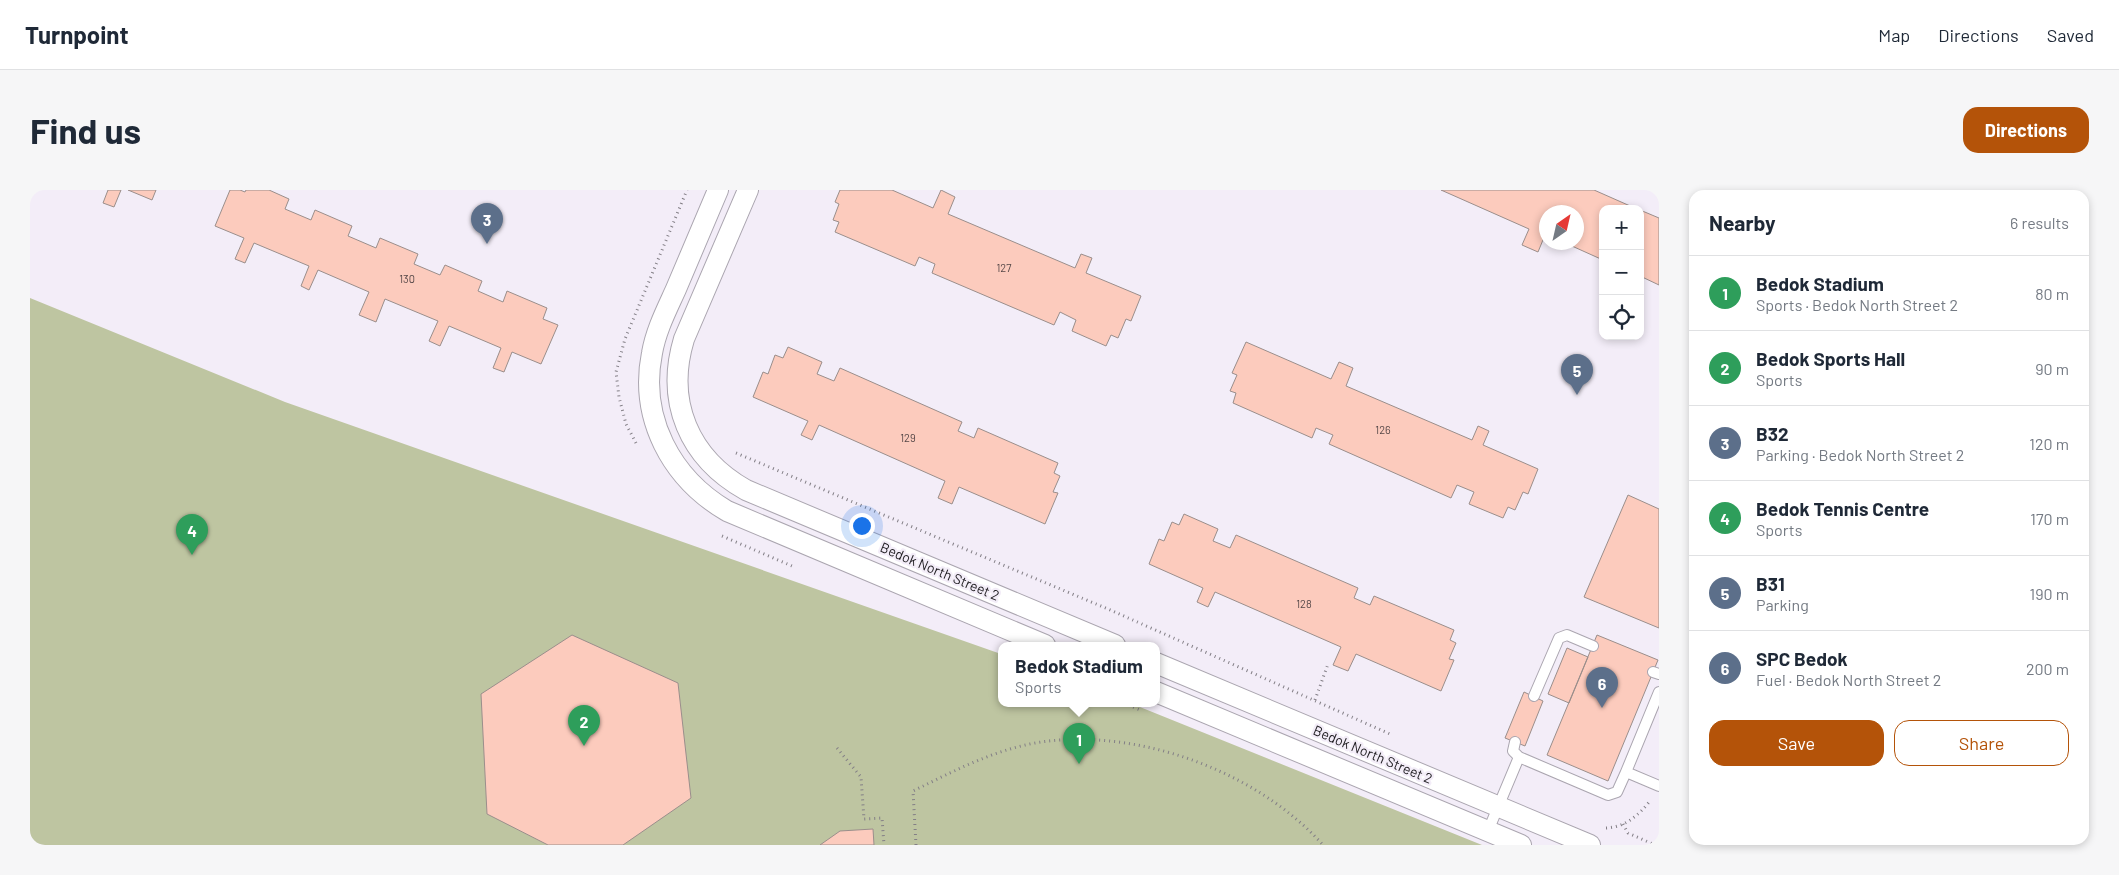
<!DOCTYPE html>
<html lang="en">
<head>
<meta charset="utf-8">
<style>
  :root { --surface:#fff; --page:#f6f6f7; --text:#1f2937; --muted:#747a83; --line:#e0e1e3; --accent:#b45309 }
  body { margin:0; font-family:Barlow,sans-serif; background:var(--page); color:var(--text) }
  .controls { position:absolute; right:15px; top:15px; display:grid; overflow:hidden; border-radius:10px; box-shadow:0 2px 8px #0003 }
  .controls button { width:45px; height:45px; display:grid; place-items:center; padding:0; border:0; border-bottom:1px solid var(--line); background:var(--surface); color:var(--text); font:25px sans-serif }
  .compass { position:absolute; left:1509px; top:15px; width:45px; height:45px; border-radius:50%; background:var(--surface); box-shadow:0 2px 8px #0003; rotate:34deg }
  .you { position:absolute; left:831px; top:335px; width:18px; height:18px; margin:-12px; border:4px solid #fff; border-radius:50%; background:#1a73e8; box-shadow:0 0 0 8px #1a73e833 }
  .badge { display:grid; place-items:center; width:32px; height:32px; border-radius:50%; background:var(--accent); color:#fff; font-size:16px; font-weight:700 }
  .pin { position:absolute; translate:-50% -41px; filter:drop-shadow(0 1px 2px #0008) }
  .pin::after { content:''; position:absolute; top:26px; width:18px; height:15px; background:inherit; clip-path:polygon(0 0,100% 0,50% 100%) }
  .popup { position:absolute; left:968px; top:452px; width:162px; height:65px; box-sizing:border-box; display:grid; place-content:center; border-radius:10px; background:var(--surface); filter:drop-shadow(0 1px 4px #0005); font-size:16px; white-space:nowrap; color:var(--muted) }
  .popup b { font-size:19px; color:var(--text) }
  .popup::after { content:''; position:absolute; left:50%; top:100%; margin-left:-10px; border:10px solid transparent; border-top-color:var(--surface) }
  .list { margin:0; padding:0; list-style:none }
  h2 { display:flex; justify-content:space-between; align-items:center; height:65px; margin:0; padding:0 20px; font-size:21px }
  h2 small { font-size:16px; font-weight:400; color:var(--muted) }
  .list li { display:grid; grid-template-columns:32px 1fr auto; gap:15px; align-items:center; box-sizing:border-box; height:75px; padding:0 20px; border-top:1px solid var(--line) }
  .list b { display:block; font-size:19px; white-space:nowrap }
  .list p { margin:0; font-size:16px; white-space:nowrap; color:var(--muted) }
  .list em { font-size:16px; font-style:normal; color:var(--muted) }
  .actions { display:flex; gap:10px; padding:15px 20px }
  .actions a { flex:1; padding:11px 0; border:1px solid var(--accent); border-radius:15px; text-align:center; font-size:18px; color:var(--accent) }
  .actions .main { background:var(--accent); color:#fff }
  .icon { flex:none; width:28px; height:28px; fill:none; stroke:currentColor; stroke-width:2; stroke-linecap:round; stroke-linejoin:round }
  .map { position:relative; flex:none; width:1629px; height:655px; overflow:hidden; border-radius:15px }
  header { display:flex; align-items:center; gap:30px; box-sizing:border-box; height:70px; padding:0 25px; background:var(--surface); border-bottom:1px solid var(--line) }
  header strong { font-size:24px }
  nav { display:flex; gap:28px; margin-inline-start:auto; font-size:18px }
  .intro { display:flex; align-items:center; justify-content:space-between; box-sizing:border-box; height:120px; padding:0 30px }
  h1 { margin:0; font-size:35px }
  .button { padding:12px 22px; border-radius:15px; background:var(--accent); color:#fff; font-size:18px; font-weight:700 }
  main { display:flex; gap:30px; padding:0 30px }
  aside { flex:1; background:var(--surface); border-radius:15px; box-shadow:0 2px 8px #0003 }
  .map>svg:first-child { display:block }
  .green { fill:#bec5a1 }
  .building { fill:#fccbbd; stroke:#9a8e8b }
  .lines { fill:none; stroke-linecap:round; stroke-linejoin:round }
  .lane-casing { stroke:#aba6b0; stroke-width:12 }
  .street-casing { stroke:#aba6b0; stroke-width:22 }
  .path { stroke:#837f86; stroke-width:3; stroke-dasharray:1 4; stroke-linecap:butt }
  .lane { stroke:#fff; stroke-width:10 }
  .street { stroke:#fff; stroke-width:20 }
  .labels { text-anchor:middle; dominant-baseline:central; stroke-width:4.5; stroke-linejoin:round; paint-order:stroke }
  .number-label { font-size:11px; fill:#564848 }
  .street-label { font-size:14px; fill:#1f1d21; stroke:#f3edf8 }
</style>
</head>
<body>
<header>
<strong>Turnpoint</strong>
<nav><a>Map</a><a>Directions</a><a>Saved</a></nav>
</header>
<div class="intro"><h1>Find us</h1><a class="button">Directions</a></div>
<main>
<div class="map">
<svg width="1629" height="655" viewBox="0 0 1629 655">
  <rect width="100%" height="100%" fill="#f3edf8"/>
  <path class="green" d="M0 108 255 212 971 464 972 513H1100L1452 655H0Z"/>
  <path class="building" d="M78 0H91L84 17 73 13Z
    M98 0H126L122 10Z
    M200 0H210L215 2 216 0H239L259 9 255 19 281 30 285 20 322 36 318 46 346 58 350 48 388 64 384 74 410 85 415 75 452 91 448 101 473 112 477 101 517 118 513 129 528 135 511 174 482 162 474 182 463 178 471 158 419 136 410 156 399 151 408 131 355 109 346 132 329 125 339 102 288 80 279 100 271 96 279 76 224 53 215 73 205 69 214 48 185 36Z
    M810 0H862L903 18 911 0 925 7 918 24 1045 78 1051 64 1062 68 1056 83 1111 106 1101 131 1096 129 1088 148 1081 145 1076 156 1042 141 1046 130 1030 122 1024 135 902 83 905 74 889 67 885 76 805 42 809 32 803 30 809 14 805 12Z
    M1411 0H1564L1607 19H1573V70L1533 52H1546V22H1516V45H1515L1508 62 1492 55 1499 39Z
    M1610 20 1629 28V95L1610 86Z
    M1216 152 1301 189 1309 172 1323 178 1316 196 1442 250 1448 236 1459 241 1453 255 1508 279 1498 304 1493 302 1485 320 1478 317 1473 328 1439 314 1444 302 1427 295 1421 308 1299 254 1303 245 1286 238 1282 248 1203 213 1206 203 1200 201 1207 185 1202 183Z
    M758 157 792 172 787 184 804 191 810 178 932 232 928 241 944 248 948 238 1028 273 1024 283 1030 286 1023 302 1028 303 1015 334 929 297 922 314 908 308 915 291 789 235 782 250 771 245 778 231 723 207 733 182 738 184 745 165 753 168Z
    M1598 305 1629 319V438L1554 407Z
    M1154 324 1188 339 1183 351 1200 358 1206 345 1328 398 1324 408 1340 415 1344 406 1424 440 1420 450 1426 453 1419 469 1424 470 1411 501 1326 464 1318 481 1303 475 1311 457 1185 402 1178 417 1167 412 1173 398 1119 374 1129 349 1134 351 1142 332 1149 335Z
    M542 445 648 493 661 608 593 655H518L457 624 451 504Z
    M1567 445 1628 470 1578 591 1517 565Z
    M1537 458 1558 467 1539 513 1518 504Z
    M1494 502 1513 511 1495 556 1475 548Z
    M843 639 844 655H790L810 641Z"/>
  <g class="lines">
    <g class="lane-casing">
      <path id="lane" d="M1623 482 1629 484
        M1629 502 1596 582 1629 596
        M1504 506 1529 448 1537 445 1563 456
        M1485 552 1483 561 1489 567 1578 605 1587 602 1596 582
        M1458 641 1489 567"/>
    </g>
    <g class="street-casing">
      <path id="street" d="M688 0C674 33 660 66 646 99 637 119 626 140 622 163 609 228 641 288 697 321L1015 455
        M718 0 654 149C635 212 659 268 716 300L1085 455
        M1126 473 1560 655
        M1126 502 1491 655"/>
    </g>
    <path class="path" d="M606 253 596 234 589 207 586 182 595 149 657 0
      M706 263 1078 419 1360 544
      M692 346 762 376
      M1285 510 1298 474
      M1094 513 1110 520
      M807 558 831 587 834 629 852 628 854 655
      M1593 634 1598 643 1625 655
      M1576 638C1595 637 1608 626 1620 611
      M886 655 883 601C924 581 965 559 1011 552 1108 538 1227 581 1293 655"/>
    <use href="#lane" class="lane"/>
    <use href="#street" class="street"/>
  </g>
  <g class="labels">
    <g class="number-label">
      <text x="974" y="77">127</text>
      <text x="377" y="88">130</text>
      <text x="1353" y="239">126</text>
      <text x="878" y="247">129</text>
      <text x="1274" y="413">128</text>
    </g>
    <g class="street-label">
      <text transform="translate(910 381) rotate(23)">Bedok North Street 2</text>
      <text transform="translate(1343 564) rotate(23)">Bedok North Street 2</text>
    </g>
  </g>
</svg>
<div class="controls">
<button>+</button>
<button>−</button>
<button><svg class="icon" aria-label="locate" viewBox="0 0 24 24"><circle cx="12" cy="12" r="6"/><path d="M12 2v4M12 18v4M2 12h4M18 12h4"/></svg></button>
</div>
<svg class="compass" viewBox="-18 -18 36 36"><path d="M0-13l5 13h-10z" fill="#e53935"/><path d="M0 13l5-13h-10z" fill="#747a83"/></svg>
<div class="you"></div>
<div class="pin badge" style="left:1049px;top:574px;background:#2e9e5b">1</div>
<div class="popup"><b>Bedok Stadium</b>Sports</div>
<div class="pin badge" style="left:554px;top:556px;background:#2e9e5b">2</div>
<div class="pin badge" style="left:457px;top:54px;background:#5c6f8a">3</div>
<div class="pin badge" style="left:162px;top:365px;background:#2e9e5b">4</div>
<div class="pin badge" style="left:1547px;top:205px;background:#5c6f8a">5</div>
<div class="pin badge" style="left:1572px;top:518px;background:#5c6f8a">6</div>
</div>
<aside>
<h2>Nearby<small>6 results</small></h2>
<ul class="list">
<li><span class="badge" style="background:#2e9e5b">1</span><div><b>Bedok Stadium</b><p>Sports · Bedok North Street 2</p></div><em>80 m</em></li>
<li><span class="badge" style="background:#2e9e5b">2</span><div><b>Bedok Sports Hall</b><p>Sports</p></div><em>90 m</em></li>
<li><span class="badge" style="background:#5c6f8a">3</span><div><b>B32</b><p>Parking · Bedok North Street 2</p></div><em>120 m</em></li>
<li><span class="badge" style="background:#2e9e5b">4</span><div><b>Bedok Tennis Centre</b><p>Sports</p></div><em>170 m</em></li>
<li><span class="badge" style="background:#5c6f8a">5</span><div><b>B31</b><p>Parking</p></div><em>190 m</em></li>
<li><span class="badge" style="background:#5c6f8a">6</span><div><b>SPC Bedok</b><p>Fuel · Bedok North Street 2</p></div><em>200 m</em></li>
</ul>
<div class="actions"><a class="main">Save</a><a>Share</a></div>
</aside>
</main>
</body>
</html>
